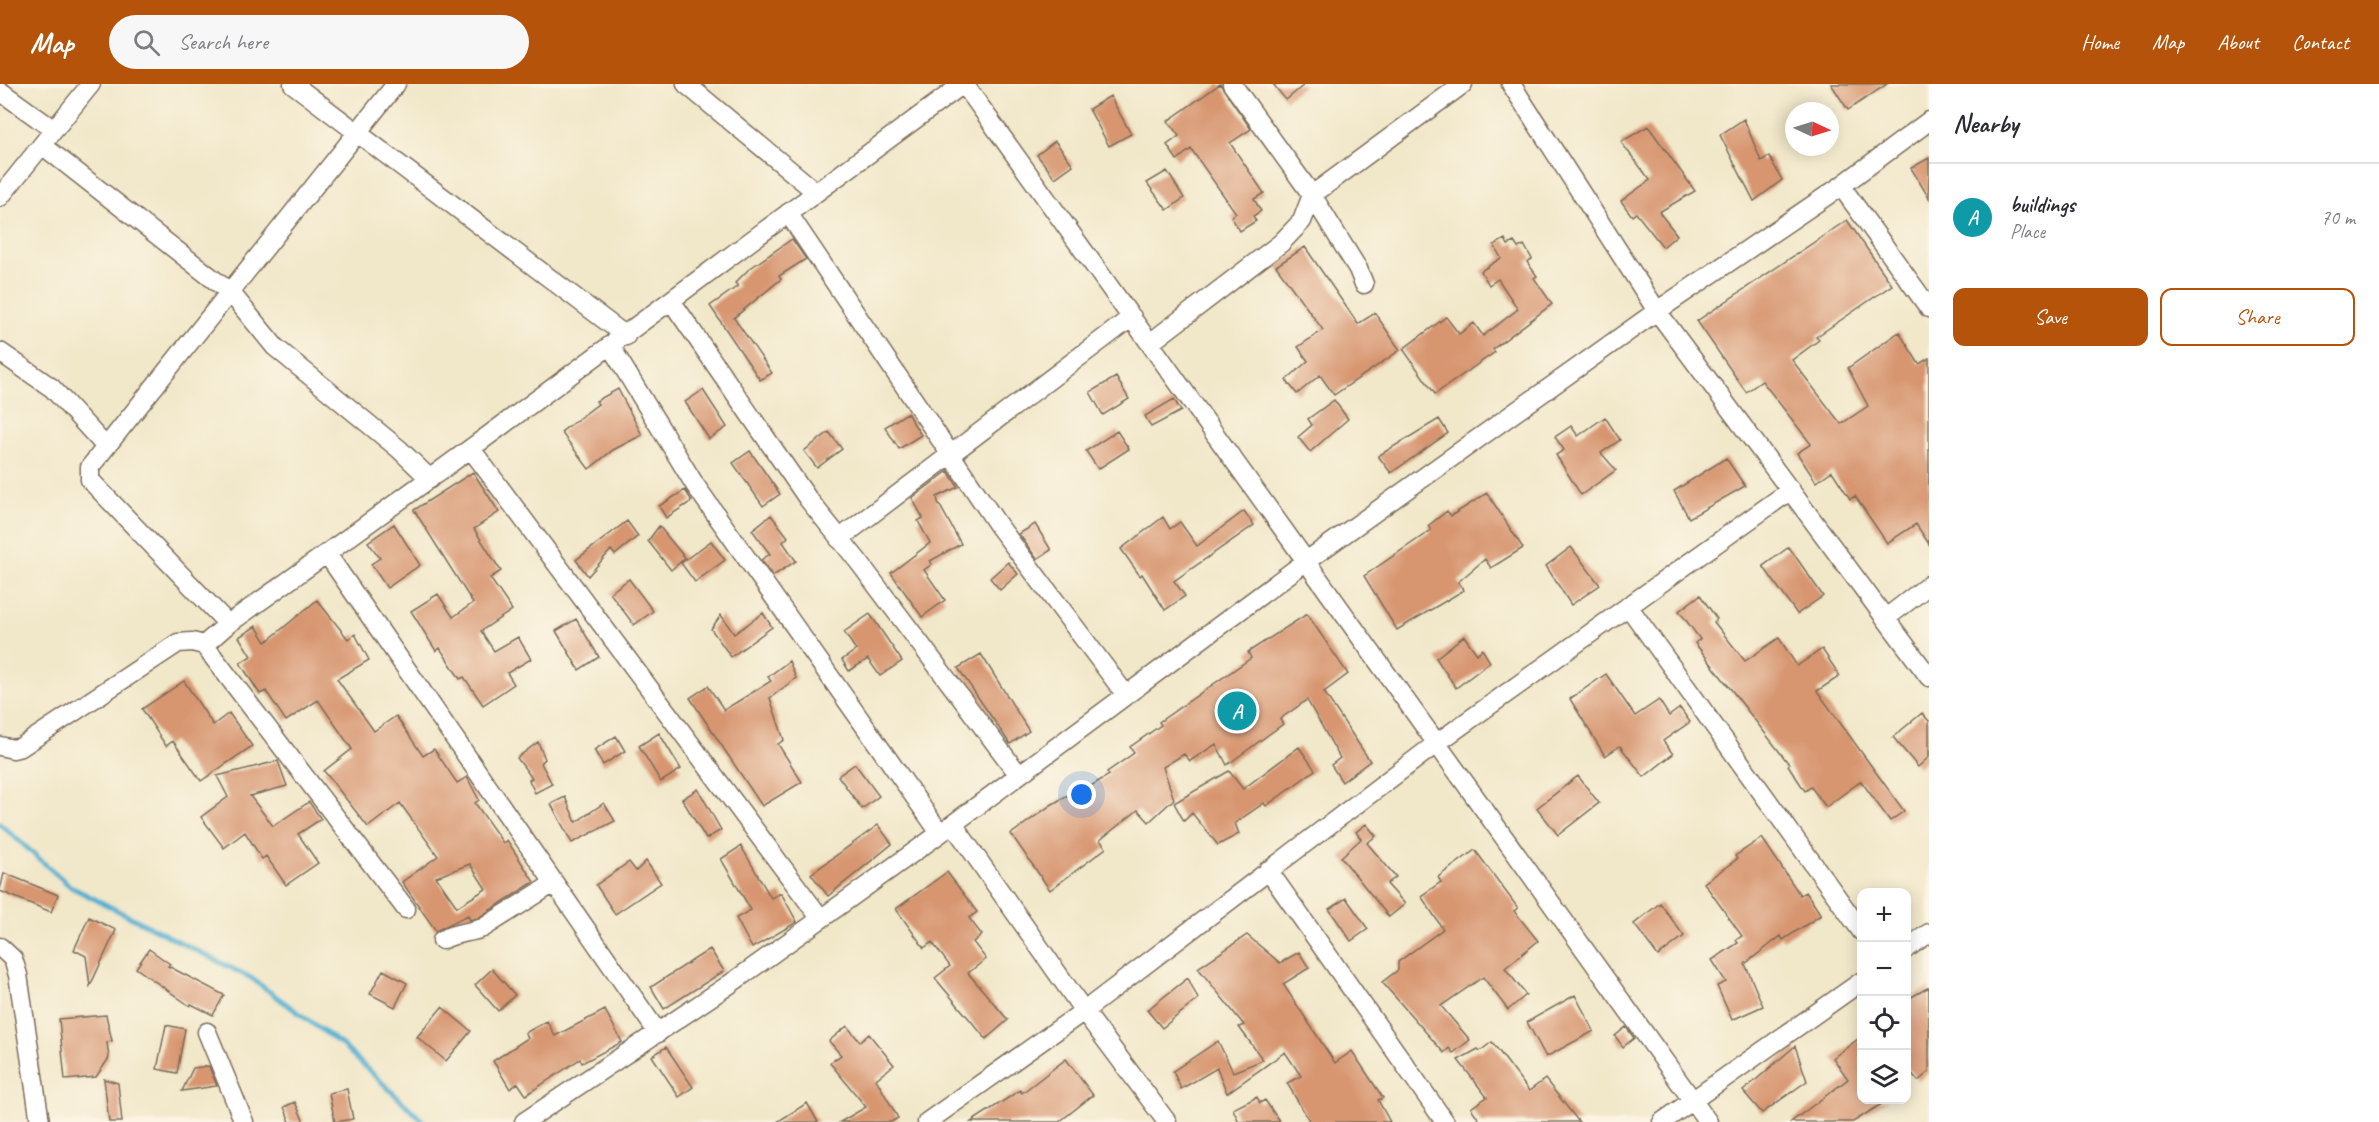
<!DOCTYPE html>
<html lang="en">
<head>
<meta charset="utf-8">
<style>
  :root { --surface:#fff; --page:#f7f7f7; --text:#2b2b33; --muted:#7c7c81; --line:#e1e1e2; --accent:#b45309 }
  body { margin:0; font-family:Caveat,sans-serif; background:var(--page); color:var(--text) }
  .controls { position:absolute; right:18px; bottom:18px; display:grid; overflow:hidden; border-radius:12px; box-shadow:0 3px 15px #0003 }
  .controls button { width:54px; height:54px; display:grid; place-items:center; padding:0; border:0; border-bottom:2px solid var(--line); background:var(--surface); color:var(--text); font:30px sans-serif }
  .compass { position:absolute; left:1785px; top:18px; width:54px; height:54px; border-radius:50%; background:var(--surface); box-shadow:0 3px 15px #0003; rotate:94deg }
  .you { position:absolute; left:1082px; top:711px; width:21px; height:21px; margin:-15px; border:4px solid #fff; border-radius:50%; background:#1a73e8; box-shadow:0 0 0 9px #1a73e833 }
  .badge { display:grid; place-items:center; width:39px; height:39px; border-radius:50%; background:var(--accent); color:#fff; font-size:20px; font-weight:700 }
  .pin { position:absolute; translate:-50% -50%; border:3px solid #fff; box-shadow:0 2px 6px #0006 }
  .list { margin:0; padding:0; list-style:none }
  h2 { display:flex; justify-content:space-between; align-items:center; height:78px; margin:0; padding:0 24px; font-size:26px }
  h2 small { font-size:20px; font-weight:400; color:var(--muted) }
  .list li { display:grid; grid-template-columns:39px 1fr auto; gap:18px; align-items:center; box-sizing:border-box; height:108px; padding:0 24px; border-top:2px solid var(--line) }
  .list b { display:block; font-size:22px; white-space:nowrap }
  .list p { margin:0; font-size:20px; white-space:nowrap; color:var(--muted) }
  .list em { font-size:20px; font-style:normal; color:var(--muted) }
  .actions { display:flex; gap:12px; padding:18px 24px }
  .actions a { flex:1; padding:14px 0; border:2px solid var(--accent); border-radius:12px; text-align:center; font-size:21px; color:var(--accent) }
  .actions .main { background:var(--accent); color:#fff }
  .icon { flex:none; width:33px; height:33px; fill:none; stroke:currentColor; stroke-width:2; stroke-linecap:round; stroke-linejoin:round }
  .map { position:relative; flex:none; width:1929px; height:1038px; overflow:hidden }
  header { display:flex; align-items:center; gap:36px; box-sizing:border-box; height:84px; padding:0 30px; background:var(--accent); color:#fff }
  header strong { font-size:28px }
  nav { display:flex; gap:33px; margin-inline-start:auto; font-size:21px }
  .search { width:420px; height:54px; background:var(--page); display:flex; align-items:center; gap:15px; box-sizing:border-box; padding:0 21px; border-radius:33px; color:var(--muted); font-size:22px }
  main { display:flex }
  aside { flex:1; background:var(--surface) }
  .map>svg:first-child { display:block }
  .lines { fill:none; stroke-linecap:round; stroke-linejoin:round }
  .stream { stroke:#50afcf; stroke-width:5 }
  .building { fill:#d7956f; fill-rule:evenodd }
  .minor-casing { stroke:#7b6c5a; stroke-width:21 }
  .minor { stroke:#fff; stroke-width:18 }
</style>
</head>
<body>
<header>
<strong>Map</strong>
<div class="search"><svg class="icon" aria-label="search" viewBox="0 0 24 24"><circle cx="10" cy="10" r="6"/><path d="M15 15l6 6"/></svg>Search here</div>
<nav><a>Home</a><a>Map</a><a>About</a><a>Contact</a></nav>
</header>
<main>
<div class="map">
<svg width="1929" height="1038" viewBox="0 0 1929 1038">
  <rect width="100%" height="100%" fill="#fcf5e5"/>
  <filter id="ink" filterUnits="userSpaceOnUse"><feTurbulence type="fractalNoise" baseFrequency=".0167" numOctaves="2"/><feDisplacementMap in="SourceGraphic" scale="12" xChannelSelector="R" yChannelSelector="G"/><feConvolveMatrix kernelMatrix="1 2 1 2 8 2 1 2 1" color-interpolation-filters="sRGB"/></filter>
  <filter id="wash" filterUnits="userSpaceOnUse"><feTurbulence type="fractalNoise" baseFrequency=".008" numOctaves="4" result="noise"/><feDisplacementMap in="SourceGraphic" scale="24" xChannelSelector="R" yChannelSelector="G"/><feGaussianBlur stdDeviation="1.35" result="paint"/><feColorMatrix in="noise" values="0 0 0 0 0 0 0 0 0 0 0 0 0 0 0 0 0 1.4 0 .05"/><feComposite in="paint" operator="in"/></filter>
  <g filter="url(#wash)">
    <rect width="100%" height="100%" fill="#f1e7c9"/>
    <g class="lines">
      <path class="stream" d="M0 740 71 803 251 894 342 961 424 1038"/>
    </g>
    <g id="blocks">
      <path class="building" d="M1220 0 1251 45 1230 59 1264 109 1254 115 1261 127 1253 132 1256 137 1240 147 1231 133 1236 129 1191 65 1177 76 1167 61 1179 52 1168 37Z
        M1273 0H1305L1286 16Z
        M1831 0H1887L1848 26Z
        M1110 12 1131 50 1109 62 1089 25Z
        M1744 35 1761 77 1769 72 1782 96 1754 117 1720 51Z
        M1648 42 1695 107 1659 128 1677 151 1663 163 1636 129 1632 132 1621 117 1650 96 1621 58Z
        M1055 57 1073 81 1055 94 1037 71Z
        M1929 74V114L1911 84Z
        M1167 87 1184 114 1167 126 1147 99Z
        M1847 136 1892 201 1816 253 1819 256 1792 276 1841 340 1868 322 1848 284 1899 248 1919 280 1929 274V460L1916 440 1887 459 1855 412 1850 415 1832 387 1816 398 1797 369 1811 360 1762 297 1746 308 1697 237Z
        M792 155 806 175 779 192 781 195 734 234 772 289 760 296 710 222 738 202 735 199 749 185Z
        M1505 155 1508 161 1514 158 1518 164 1524 161 1532 175 1527 178 1537 192 1534 194 1552 220 1493 265 1495 268 1435 310 1403 265 1446 233 1459 250 1474 239 1483 252 1518 225 1498 195 1489 201 1481 187 1501 174 1494 161Z
        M1305 163 1358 240 1375 229 1400 266 1334 311 1320 291 1297 310 1286 296 1308 277 1298 263 1323 246 1276 182Z
        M1116 293 1129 315 1103 331 1090 308Z
        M618 305 642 351 613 366 589 385 561 348 598 320 596 317Z
        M703 306 727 343 709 355 685 318Z
        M1174 315 1181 327 1151 343 1145 332Z
        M1334 316 1348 335 1310 368 1298 353 1312 341 1308 335Z
        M907 329 921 351 899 365 885 343Z
        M1605 333 1620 356 1601 369 1616 386 1581 411 1556 371 1564 366 1555 353 1571 342 1578 352Z
        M1439 335 1448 349 1391 389 1378 372Z
        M1117 347 1129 365 1098 385 1086 367Z
        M829 348 842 365 817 384 804 367Z
        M750 367 780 410 763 422 733 379Z
        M1726 374 1745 402 1689 434 1674 407Z
        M948 387 958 403 937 413 938 418 961 460 930 477 932 480 924 486 945 516 922 533 891 489 930 459 918 437 923 434 912 414Z
        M473 388 499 428 474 445 501 487 490 494 512 526 481 547 494 567 518 553 531 575 507 589 514 600 483 621 464 593 460 595 440 564 436 567 411 527 438 510 453 533 473 519 414 426Z
        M685 406 692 417 666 434 659 422Z
        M1487 409 1523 464 1491 484 1485 475 1458 498 1464 506 1397 546 1364 492 1431 446 1428 442 1447 427 1451 432Z
        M1244 427 1254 441 1174 497 1185 512 1165 526 1142 490 1140 492 1121 465 1163 433 1170 445 1180 438 1197 462Z
        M771 431 788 453 783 458 796 477 773 492 761 476 770 470 752 446Z
        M627 437 638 452 615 471 611 466 588 492 576 476Z
        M394 440 420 481 387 504 371 480 380 474 368 458Z
        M1035 440 1051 466 1037 475 1019 450Z
        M659 442 685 474 671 486 648 457Z
        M711 457 725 476 695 498 681 479Z
        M1571 463 1600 501 1571 521 1546 482Z
        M1789 463 1823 512 1797 530 1763 482Z
        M1008 478 1018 490 1000 506 990 494Z
        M629 495 653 527 634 541 610 509Z
        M1700 511 1717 535 1714 538 1745 577 1779 554 1797 582 1822 565 1840 592 1817 607 1904 727 1890 737 1861 697 1826 723 1811 703 1805 707 1788 681 1789 680 1695 559 1700 555 1679 527Z
        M317 516 348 555 355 550 369 576 337 595 374 647 396 632 423 672 434 665 457 699 467 693 479 716 475 719 503 759 507 756 534 798 478 834 470 836 468 831 436 847 402 798 438 772 400 719 368 743 324 687 352 665 318 616 286 637 266 607 260 610 240 579 251 572 239 553 256 542 266 558ZM470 780 486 805 457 823 436 793Z
        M763 529 772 543 731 573 711 545 721 531 734 550Z
        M870 530 902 577 880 592 868 575 849 587 842 576 856 566 844 548Z
        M1307 530 1348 590 1324 608 1370 677 1342 698 1331 681 1340 674 1307 616 1280 635 1283 640 1227 681 1216 660 1190 677 1184 670 1163 683 1174 715 1149 738 1138 726 1100 756 1106 764 1050 806 1011 750 1051 721 1068 711 1071 714 1109 691 1107 688 1134 669 1130 663 1161 641 1159 638 1251 574 1248 568Z
        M576 535 599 573 579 586 556 547Z
        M1464 552 1477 570 1482 565 1490 578 1456 604 1436 574Z
        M981 570 1029 647 1010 660 958 584Z
        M789 577 796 594 770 614 784 656 778 660 802 698 762 722 690 614 708 602 724 626 771 597 768 593Z
        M1606 590 1635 632 1659 616 1669 632 1680 624 1690 638 1663 657 1673 670 1644 693 1620 662 1605 672 1570 615Z
        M184 597 213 641 229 629 252 662 201 697 173 657 166 662 142 625Z
        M1922 629 1929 637V673L1918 683 1893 653Z
        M659 649 681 685 661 698 639 662Z
        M616 652 625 667 603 681 594 666Z
        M538 658 545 675 541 679 552 700 535 709 529 696 532 694 517 674Z
        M1299 663 1315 686 1266 722 1264 719 1235 739 1239 750 1218 761 1192 729 1184 737 1174 719 1229 687 1243 705Z
        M278 677 287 702 250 712 273 742 309 718 321 735 298 750 318 779 286 801 266 772 262 775 245 748 224 764 201 733 228 713 217 692Z
        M855 680 879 712 862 725 838 692Z
        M1578 692 1599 719 1558 751 1537 724Z
        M698 705 721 746 706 755 682 715Z
        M565 713 576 738 604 719 615 737 572 759 551 720Z
        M1366 740 1376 752 1367 759 1396 793 1387 800 1405 820 1389 833 1341 773 1361 755 1356 748Z
        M878 741 892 760 828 812 811 790Z
        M1762 754 1800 811 1806 808 1821 831 1783 856 1781 852 1745 880 1763 922 1732 936 1717 902 1726 898 1712 876 1738 859 1736 856 1742 852 1704 799 1737 775 1735 772Z
        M741 762 771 814 781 809 797 838 752 864 736 834 751 826 721 775Z
        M1475 766 1518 824 1514 827 1538 857 1505 884 1526 911 1508 926 1483 893 1441 922 1470 956 1453 969 1449 964 1444 969 1382 898 1398 886V878L1443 845 1421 812 1441 798 1438 793Z
        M646 777 661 799 615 830 596 801 629 778 636 787Z
        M947 788 977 828 969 834 982 851 973 858 986 875 968 889 1008 936 986 955 935 894 950 882 932 858 924 864 896 825Z
        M4 789 58 811 51 828 0 807Z
        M1346 814 1368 845 1351 857 1329 825Z
        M1660 819 1684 852 1658 872 1634 840Z
        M89 833 116 846 90 902 86 872 74 866Z
        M1247 851 1280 879 1299 868 1309 884 1283 900 1335 979 1352 967 1383 1014 1378 1016 1390 1038H1310L1287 999 1301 992 1285 968 1227 1009 1217 984 1181 1005 1173 987 1218 957 1233 988 1263 976 1239 943 1244 941 1198 884Z
        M149 865 170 880 168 882 224 911 213 931 191 920 190 922 136 884Z
        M710 865 724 887 664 925 651 903Z
        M492 885 515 911 498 927 475 901Z
        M383 886 407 899 395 923 370 910Z
        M1188 894 1198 915 1162 944 1147 926Z
        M1929 903V988L1918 997 1906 982V916Z
        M1575 911 1594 947 1546 973 1527 938Z
        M442 923 471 947 446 977 417 953Z
        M605 926 622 958 582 979 580 975 526 1011 518 999 510 1005 493 977 528 954 525 949 547 937 555 952Z
        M106 931 112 957 107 958 109 974 96 993 65 996 59 935Z
        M166 941 185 945 177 989 157 985Z
        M847 942 860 958 869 950 894 981 876 995 898 1034 891 1038H840L866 1023 830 979 841 971 829 957Z
        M1626 943 1634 954 1623 963 1615 952Z
        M1862 952V1016H1888L1853 1038H1791L1848 995 1833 974Z
        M1492 958 1529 1007 1545 995 1579 1038H1481L1471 1024 1487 1013 1458 976 1478 965 1480 967Z
        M1795 962 1807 997 1762 1029 1743 1007Z
        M666 963 693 1003 679 1013 652 972Z
        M1066 975 1093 1011 1059 1038H971L1020 1006 1022 1009Z
        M209 982 217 1002 182 1007 193 984Z
        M104 995 118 999 122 1038H109Z
        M347 1005 353 1035 335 1038 329 1009Z
        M1257 1013 1260 1019 1265 1016 1280 1038H1239L1233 1025Z
        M295 1018 304 1038H290L284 1023Z
        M807 1019 818 1038H777Z"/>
    </g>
  </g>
  <g filter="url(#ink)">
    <use href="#blocks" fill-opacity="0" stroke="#7b6c5a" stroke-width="1.5"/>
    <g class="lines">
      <g class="minor-casing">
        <path id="minor" d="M293 0 626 252
          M686 0 816 108
          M964 0 1708 1038
          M1232 0 1312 111 1358 185 1364 200
          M1511 0 1657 227 1929 593
          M0 7 54 46
          M42 61 231 209 275 263 399 365 430 395
          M1841 102 1929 224
          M0 113 91 0
          M788 129 998 441 1126 611
          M672 218 808 415 858 477 1019 691
          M1150 259 1281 159 1302 137 1312 111 1463 0
          M611 263 695 401 940 749
          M0 268 52 304 106 363
          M471 365 821 835
          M839 455 1132 233
          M327 470 658 949
          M1628 522 1862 848
          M1886 534 1929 501
          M228 540 90 396V383L396 0
          M204 561 228 540C476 364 718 180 963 0
          M0 662 13 665 21 663 178 559 192 558 204 561 406 825
          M953 740 1084 927 1167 1038
          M1268 786 1445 1038
          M442 856C458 847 467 850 483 844L554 799
          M0 863 13 875 18 891 40 1038
          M1906 865 1929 849
          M207 948 244 1038
          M524 1038 730 900 953 740 1305 478 1657 227 1841 102 1929 37
          M927 1038 1084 927 1437 659 1791 406
          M1662 1038 1862 897"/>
      </g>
      <use href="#minor" class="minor"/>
    </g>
  </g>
</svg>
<div class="controls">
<button>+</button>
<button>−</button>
<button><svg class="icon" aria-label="locate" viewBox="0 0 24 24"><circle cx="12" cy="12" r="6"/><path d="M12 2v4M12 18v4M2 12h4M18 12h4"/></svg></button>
<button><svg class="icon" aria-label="layers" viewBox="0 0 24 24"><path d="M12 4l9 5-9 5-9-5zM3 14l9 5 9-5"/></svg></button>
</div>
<svg class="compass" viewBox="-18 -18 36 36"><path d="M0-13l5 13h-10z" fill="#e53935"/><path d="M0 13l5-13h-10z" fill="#7c7c81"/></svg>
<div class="you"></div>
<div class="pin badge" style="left:1237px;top:627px;background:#0f9aa8">A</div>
</div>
<aside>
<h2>Nearby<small></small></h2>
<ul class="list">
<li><span class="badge" style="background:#0f9aa8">A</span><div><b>buildings</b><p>Place</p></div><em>70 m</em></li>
</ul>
<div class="actions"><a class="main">Save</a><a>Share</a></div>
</aside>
</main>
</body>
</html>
